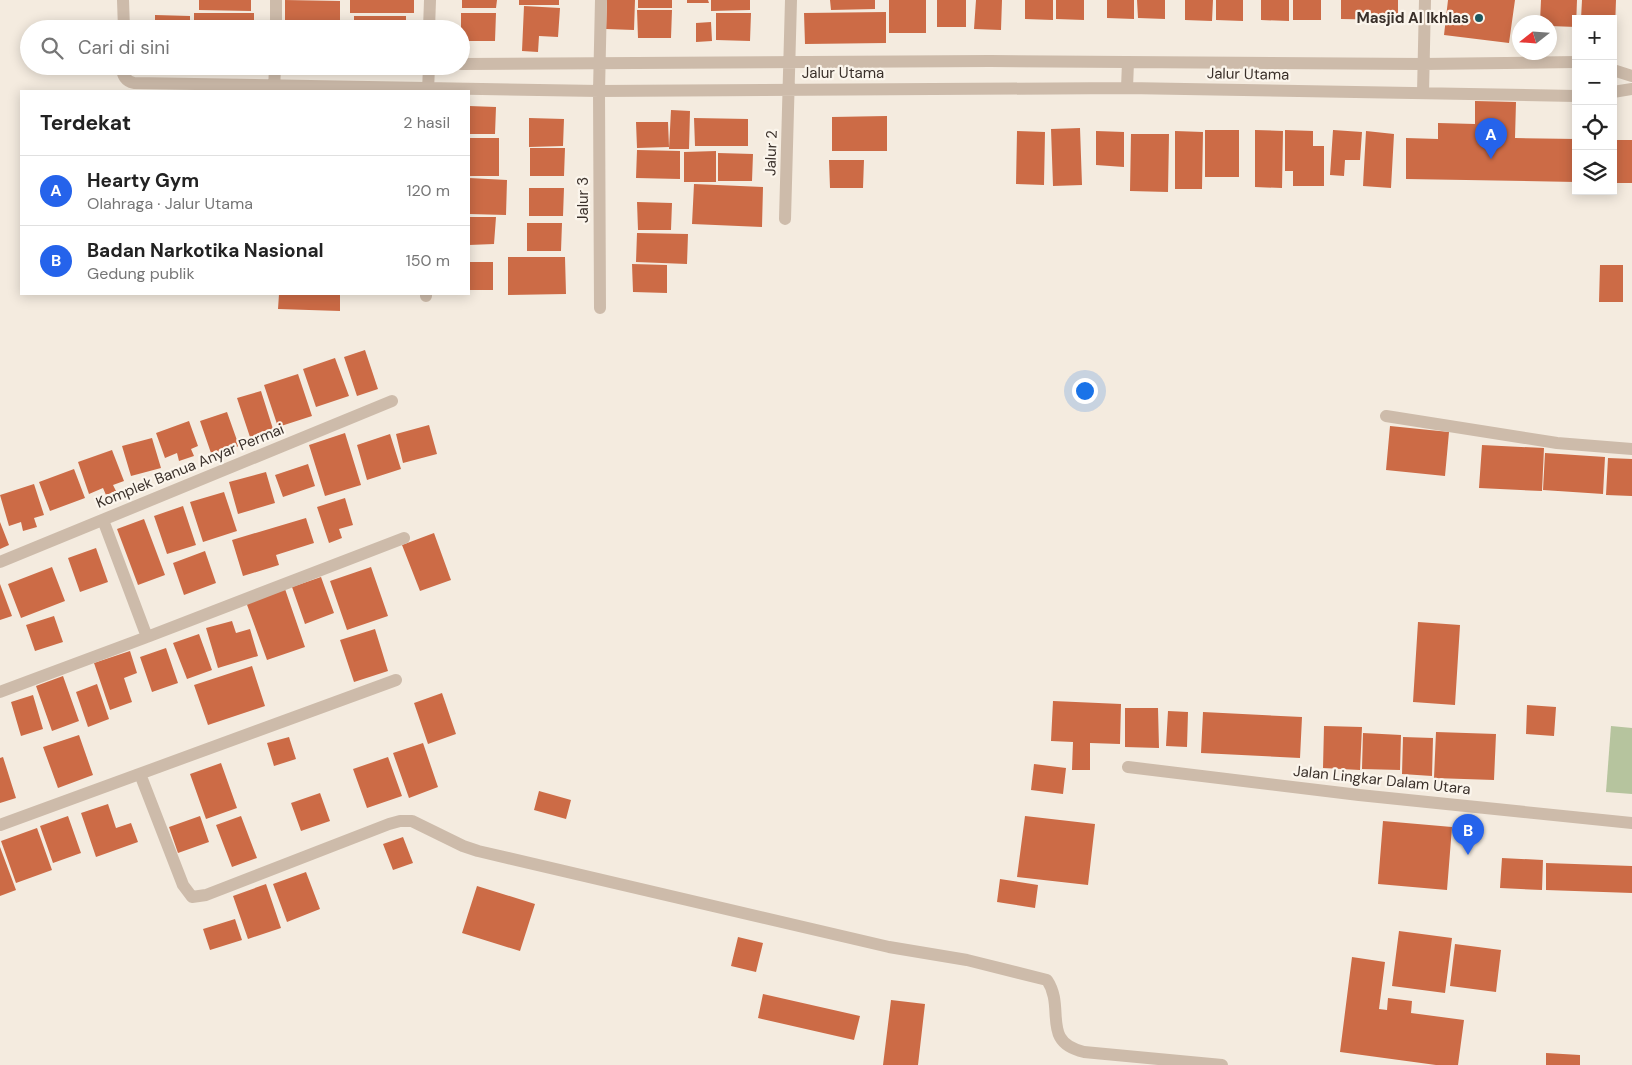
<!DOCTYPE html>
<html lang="id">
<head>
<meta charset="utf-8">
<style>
  :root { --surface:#fff; --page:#f6f6f6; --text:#222; --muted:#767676; --line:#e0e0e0; --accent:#2563eb }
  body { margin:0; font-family:"DM Sans",sans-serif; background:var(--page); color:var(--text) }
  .controls { position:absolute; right:15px; top:15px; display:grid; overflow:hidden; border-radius:0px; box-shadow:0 2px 12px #0003 }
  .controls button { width:45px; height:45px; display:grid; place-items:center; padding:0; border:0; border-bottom:1px solid var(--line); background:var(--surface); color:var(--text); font:25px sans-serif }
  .compass { position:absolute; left:1512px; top:15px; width:45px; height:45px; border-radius:50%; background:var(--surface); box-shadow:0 2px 12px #0003; rotate:253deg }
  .you { position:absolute; left:1084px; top:390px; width:18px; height:18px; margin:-12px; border:4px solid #fff; border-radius:50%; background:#1a73e8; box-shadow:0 0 0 8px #1a73e833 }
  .badge { display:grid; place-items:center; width:32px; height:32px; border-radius:50%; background:var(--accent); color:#fff; font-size:16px; font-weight:700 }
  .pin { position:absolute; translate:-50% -41px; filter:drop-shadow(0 1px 2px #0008) }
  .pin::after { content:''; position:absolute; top:26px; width:18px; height:15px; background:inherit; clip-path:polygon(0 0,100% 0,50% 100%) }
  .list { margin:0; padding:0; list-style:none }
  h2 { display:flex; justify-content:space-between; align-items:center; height:65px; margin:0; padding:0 20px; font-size:21px }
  h2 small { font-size:16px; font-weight:400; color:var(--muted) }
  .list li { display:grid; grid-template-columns:32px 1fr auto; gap:15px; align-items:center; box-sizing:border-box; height:70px; padding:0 20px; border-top:1px solid var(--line) }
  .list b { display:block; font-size:19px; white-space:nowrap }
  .list p { margin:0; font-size:16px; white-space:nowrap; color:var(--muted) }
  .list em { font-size:16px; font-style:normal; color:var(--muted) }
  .icon { flex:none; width:28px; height:28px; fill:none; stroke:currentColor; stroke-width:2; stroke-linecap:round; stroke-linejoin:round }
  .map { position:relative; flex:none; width:1632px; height:1065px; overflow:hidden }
  .search { position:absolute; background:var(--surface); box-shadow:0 2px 12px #0003; left:20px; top:20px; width:450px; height:55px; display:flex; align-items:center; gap:12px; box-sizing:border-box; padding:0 18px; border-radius:28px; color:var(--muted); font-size:19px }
  .panel { position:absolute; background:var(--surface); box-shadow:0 2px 12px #0003; left:20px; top:90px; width:450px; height:205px; border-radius:0px }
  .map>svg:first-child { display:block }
  .green { fill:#b6c49e }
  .building { fill:#cc6b46 }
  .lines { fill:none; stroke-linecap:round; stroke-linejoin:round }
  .minor { stroke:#cdbbaa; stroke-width:12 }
  .poi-dot { fill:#1d585f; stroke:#fbf5ec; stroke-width:2 }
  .labels { text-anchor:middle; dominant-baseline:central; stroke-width:4.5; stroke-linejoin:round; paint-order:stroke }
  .poi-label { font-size:15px; font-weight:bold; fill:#3a302a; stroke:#fbf5ec; text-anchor:end }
  .street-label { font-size:15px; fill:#3a302a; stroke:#fbf5ec }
</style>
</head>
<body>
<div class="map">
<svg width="1632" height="1065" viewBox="0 0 1632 1065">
  <rect width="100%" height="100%" fill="#f4ebdf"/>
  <path class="green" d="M1611 726 1632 728V794L1606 792Z"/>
  <path class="building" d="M199 0H251V11L199 10Z
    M285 0 340 1V29H285Z
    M350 0H414V13H350Z
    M462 0H497L496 8H462Z
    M519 0H559V5H519Z
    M607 0H635L634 30 606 29Z
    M638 0H672V8H638Z
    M687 0H708L709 3H687Z
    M711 0H750V10L711 11Z
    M830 0H875V9L831 10Z
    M889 0H926V33H889Z
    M937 0H966V27H937Z
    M976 0H1002L1001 30 974 29Z
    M1025 0H1053V20L1025 19Z
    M1056 0H1084V20L1056 19Z
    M1107 0H1134V19L1107 18Z
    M1137 0H1165V19L1138 18Z
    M1185 0H1213L1212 21 1185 20Z
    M1216 0H1243V21L1216 20Z
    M1261 0H1289V21L1261 20Z
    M1293 0H1321V20H1293Z
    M1341 0H1398V20L1341 19Z
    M1448 0H1515L1509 43 1444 35Z
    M1541 0H1577L1576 27 1550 26V22H1540Z
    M1582 0H1616L1615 28H1613V19H1581Z
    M524 6 560 8 558 37 539 36 538 52 522 51Z
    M637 10H672L671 38H638Z
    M886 12V43L805 44 804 13Z
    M194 13H254V29H194Z
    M461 13H496L495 41H461Z
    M716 13H751L750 41 716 40Z
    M155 15 190 16V29H155Z
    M354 16H406V29H354Z
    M711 22 712 41 696 42V23Z
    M1475 101 1516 102 1515 138 1576 139V182L1406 179V138L1438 139V123L1475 124Z
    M469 106 496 107 495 134H469Z
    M671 110 690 111 689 149H669Z
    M887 116V151H832V117Z
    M529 118 564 119 563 146 529 147Z
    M694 118 748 119V146H695Z
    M636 122H668L669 147 637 148Z
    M1080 128 1082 185 1053 186 1051 129Z
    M1205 130H1239V177H1205Z
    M1255 130 1283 131 1282 188 1255 187Z
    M1285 130 1313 131V146H1324V186H1293V171H1285Z
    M1333 130 1362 132 1360 160H1345L1344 176 1330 175Z
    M1017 131 1045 132 1044 185 1016 184Z
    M1096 131 1124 132V167L1096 165Z
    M1175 131 1203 132 1202 189H1175Z
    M1366 131 1394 134 1391 188 1363 186Z
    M1131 134H1169L1168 192 1130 191Z
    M469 138H499V176H469Z
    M1613 140H1632V183H1613Z
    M530 148H565L564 176H530Z
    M637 150 680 151V179L636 178Z
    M716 151V182H684V152Z
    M718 153 753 154 752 181H718Z
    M829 160H864L863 188H830Z
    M469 178 507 180 506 215 469 214Z
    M694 184 763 187 762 227 692 224Z
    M529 188H564L563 216H529Z
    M637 202 672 203 671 230H638Z
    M469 217H496L494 244 469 245Z
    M527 223H562L561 251H527Z
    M637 233 688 234 687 264 636 262Z
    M508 257H565L566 294 508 295Z
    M469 262H493V290H469Z
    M632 264 667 265V293L633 292Z
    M1600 265H1623V302H1599Z
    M279 294H340V311L278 309Z
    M365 350 378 389 357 396 344 357Z
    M335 358 349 396 316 407 303 369Z
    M298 374 312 416 278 427 264 385Z
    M261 391 273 429 250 437 237 398Z
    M227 412 239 446 212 456 200 421Z
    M189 421 198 446 191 449 194 456 179 461 177 453 165 458 156 433Z
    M429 425 437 454 403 463 396 434Z
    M1390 426 1449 432 1445 476 1386 470Z
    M345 433 361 485 325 496 309 445Z
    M390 434 401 469 367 480 357 445Z
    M152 438 161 468 131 476 122 446Z
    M1482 445 1544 448 1542 491 1479 488Z
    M112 450 124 481 113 485 116 491 106 495 103 488 89 494 78 462Z
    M1545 453 1605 457 1603 494 1543 490Z
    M1608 458 1632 459V496L1606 495Z
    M308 464 315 486 283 497 275 475Z
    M74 469 85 498 50 511 39 482Z
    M266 472 275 503 238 514 229 482Z
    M34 484 44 515 34 518 37 527 23 531 21 522 9 526 0 495Z
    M224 492 237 531 203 542 190 502Z
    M345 498 353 525 339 529 342 538 329 543 317 507Z
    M183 506 196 545 167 554 154 516Z
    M306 518 314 543 276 555 279 565 243 576 232 540Z
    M144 519 165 575 138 585 117 529Z
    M0 522 9 545 0 549Z
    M434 533 451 580 420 591 402 545Z
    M96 548 108 582 80 592 68 558Z
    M205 551 216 583 184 595 173 563Z
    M52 567 65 601 21 618 8 584Z
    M371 567 388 616 347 630 330 581Z
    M321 577 334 613 305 624 292 587Z
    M0 584 12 616 0 620Z
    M285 589 305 647 267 660 246 602Z
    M54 616 63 642 35 651 26 625Z
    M232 621 236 633 250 629 258 656 218 668 206 628Z
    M1418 622 1460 625 1455 705 1413 702Z
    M375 629 388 671 354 682 340 640Z
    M199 634 212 670 187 679 173 643Z
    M166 648 178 683 152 692 140 657Z
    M130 651 137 673 124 678 132 702 110 710 94 663Z
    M252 666 265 706 208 725 194 685Z
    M63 676 79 721 52 731 36 686Z
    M97 684 109 719 88 727 76 692Z
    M442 693 456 734 428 744 414 703Z
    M33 695 43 729 21 736 11 702Z
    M1053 701 1121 704 1120 744 1090 743V770H1072L1073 742 1051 741Z
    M1527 705 1556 707 1554 736 1526 734Z
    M1125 708H1158L1159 748 1125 747Z
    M1168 711 1188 712 1187 747 1166 746Z
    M1203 712 1302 717 1300 758 1201 753Z
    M1324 726 1362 727 1360 770 1323 768Z
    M1436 732 1496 734 1494 780 1434 778Z
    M1363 733 1401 735 1400 770 1362 769Z
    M79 735 93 775 58 788 43 747Z
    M289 737 296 759 274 766 267 743Z
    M1403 737 1433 738 1432 776 1402 774Z
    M423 743 438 787 409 798 393 753Z
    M3 757 16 798 0 803V758Z
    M388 757 402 796 367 808 353 769Z
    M221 763 237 808 206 819 190 774Z
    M1034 764 1066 768 1063 794 1031 790Z
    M539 791 571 800 566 819 534 810Z
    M320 793 330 821 301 831 291 803Z
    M108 804 116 828 131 823 138 842 96 857 81 813Z
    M68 816 81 853 53 863 40 826Z
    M200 816 209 842 178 853 169 827Z
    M241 816 257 858 232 867 216 825Z
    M1025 816 1095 824 1088 885 1017 877Z
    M1383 821 1452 827 1447 890 1378 884Z
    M37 828 52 870 16 883 1 841Z
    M403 837 413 863 393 870 383 844Z
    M0 847 16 890 0 896Z
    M1502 858 1543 860 1542 890 1500 888Z
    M1546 863 1632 866V893L1546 890Z
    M306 872 320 909 287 922 273 884Z
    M1000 879 1038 885 1035 908 997 902Z
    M266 884 281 928 248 939 233 896Z
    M477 886 535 904 520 951 462 933Z
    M235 919 242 940 210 950 203 929Z
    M1399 931 1452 938 1445 993 1392 986Z
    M738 937 763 943 756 972 731 966Z
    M1455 944 1501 950 1496 992 1450 986Z
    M1352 957 1385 962 1379 1009 1387 1010 1388 998 1412 1001 1411 1013 1464 1020 1458 1065H1436L1340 1052Z
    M763 994 860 1016 854 1040 758 1018Z
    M891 1000 925 1004 918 1065H883Z
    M1546 1053 1580 1055V1065H1546Z"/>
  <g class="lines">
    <path class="minor" d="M123 0 124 29
      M276 29V0
      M429 29 430 0
      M461 64 990 61 1423 64 1576 62
      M122 66C122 75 125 81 134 83L599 91 1127 88 1576 96
      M1613 70 1632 76
      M1127 88 1128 62
      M274 91 275 66
      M428 91 429 66
      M1613 92 1632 89
      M1423 93 1425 0
      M785 219 791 0
      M426 296V294
      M600 308 599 91 601 0
      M1386 416 1557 443 1632 449
      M103 520 147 637
      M0 562 392 401
      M0 692 147 637 404 538
      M1128 767 1359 795 1632 823
      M140 774 183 885 192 897 206 895 389 824 400 821H412L463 846 478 851 889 947 967 960 1047 980C1066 1008 1040 1042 1084 1052L1222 1065
      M0 825 396 680"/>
  </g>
  <circle class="poi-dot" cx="1479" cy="18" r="5"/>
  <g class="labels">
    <g class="poi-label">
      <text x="1469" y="18">Masjid Al Ikhlas</text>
    </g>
    <g class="street-label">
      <text x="843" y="73">Jalur Utama</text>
      <text transform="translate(1248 74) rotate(1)">Jalur Utama</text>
      <text transform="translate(771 153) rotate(-88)">Jalur 2</text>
      <text transform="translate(583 200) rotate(-90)">Jalur 3</text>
      <text transform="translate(190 466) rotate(-22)">Komplek Banua Anyar Permai</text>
      <text transform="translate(1382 780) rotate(6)">Jalan Lingkar Dalam Utara</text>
    </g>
  </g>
</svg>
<div class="controls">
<button>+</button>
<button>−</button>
<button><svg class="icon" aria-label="locate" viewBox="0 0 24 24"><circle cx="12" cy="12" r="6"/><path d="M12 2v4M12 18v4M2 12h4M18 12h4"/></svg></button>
<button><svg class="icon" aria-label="layers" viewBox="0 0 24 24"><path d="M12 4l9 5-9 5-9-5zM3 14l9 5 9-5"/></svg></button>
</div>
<svg class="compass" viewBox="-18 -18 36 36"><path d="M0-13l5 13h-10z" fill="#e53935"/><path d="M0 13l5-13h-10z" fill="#767676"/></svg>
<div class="you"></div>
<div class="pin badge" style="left:1491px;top:159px">A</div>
<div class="pin badge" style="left:1468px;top:855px">B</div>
<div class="search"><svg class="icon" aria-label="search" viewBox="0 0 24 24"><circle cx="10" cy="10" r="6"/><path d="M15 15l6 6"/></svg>Cari di sini</div>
<section class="panel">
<h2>Terdekat<small>2 hasil</small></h2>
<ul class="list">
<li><span class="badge">A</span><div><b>Hearty Gym</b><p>Olahraga · Jalur Utama</p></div><em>120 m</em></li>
<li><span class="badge">B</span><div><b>Badan Narkotika Nasional</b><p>Gedung publik</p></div><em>150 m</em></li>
</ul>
</section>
</div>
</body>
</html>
